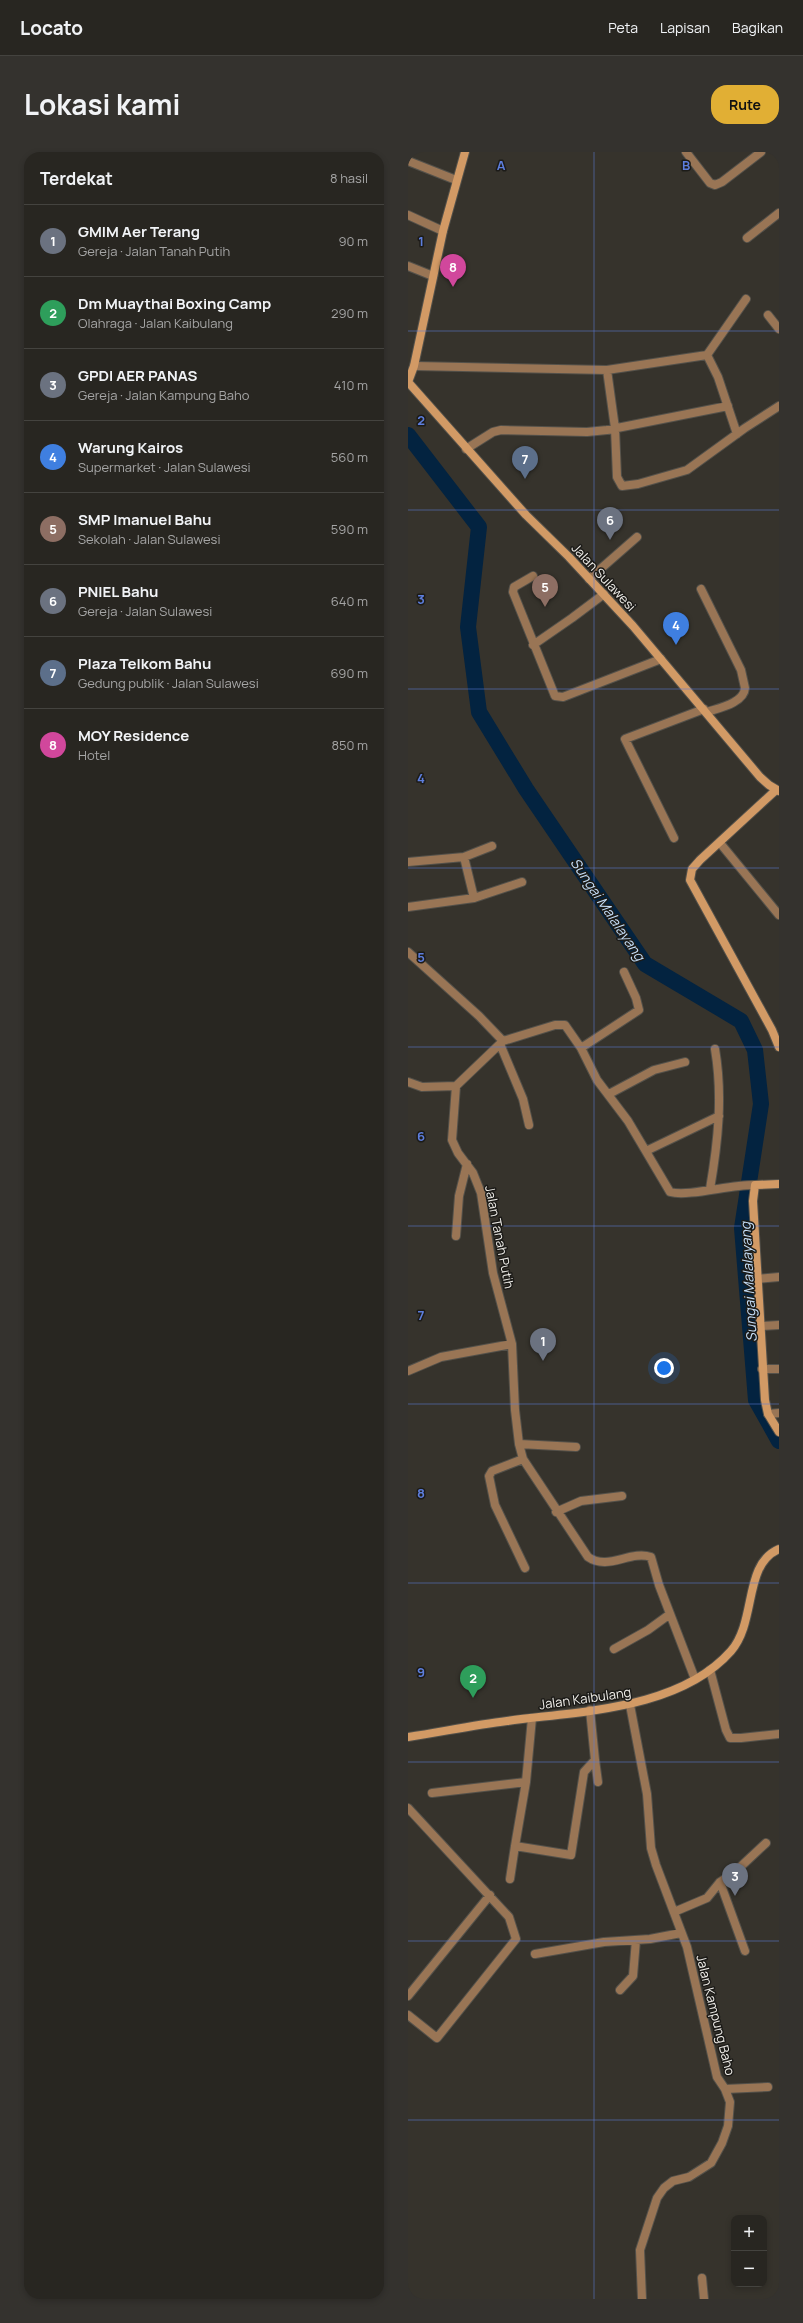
<!DOCTYPE html>
<html lang="id">
<head>
<meta charset="utf-8">
<style>
  :root { --surface:#282621; --page:#34322e; --text:#f1f3f6; --muted:#a5a5a5; --line:#44433f; --accent:#e1af34 }
  body { margin:0; font-family:Manrope,sans-serif; background:var(--page); color:var(--text) }
  .controls { position:absolute; right:12px; bottom:12px; display:grid; overflow:hidden; border-radius:8px; box-shadow:0 2px 6px #0003 }
  .controls button { width:36px; height:36px; display:grid; place-items:center; padding:0; border:0; border-bottom:1px solid var(--line); background:var(--surface); color:var(--text); font:20px sans-serif }
  .you { position:absolute; left:256px; top:1216px; width:14px; height:14px; margin:-10px; border:3px solid #fff; border-radius:50%; background:#1a73e8; box-shadow:0 0 0 6px #1a73e833 }
  .badge { display:grid; place-items:center; width:26px; height:26px; border-radius:50%; background:var(--accent); color:#fff; font-size:13px; font-weight:700 }
  .pin { position:absolute; translate:-50% -33px; filter:drop-shadow(0 1px 2px #0008) }
  .pin::after { content:''; position:absolute; top:21px; width:14px; height:12px; background:inherit; clip-path:polygon(0 0,100% 0,50% 100%) }
  .list { margin:0; padding:0; list-style:none }
  h2 { display:flex; justify-content:space-between; align-items:center; height:52px; margin:0; padding:0 16px; font-size:17px }
  h2 small { font-size:13px; font-weight:400; color:var(--muted) }
  .list li { display:grid; grid-template-columns:26px 1fr auto; gap:12px; align-items:center; box-sizing:border-box; height:72px; padding:0 16px; border-top:1px solid var(--line) }
  .list b { display:block; font-size:15px; white-space:nowrap }
  .list p { margin:0; font-size:13px; white-space:nowrap; color:var(--muted) }
  .list em { font-size:13px; font-style:normal; color:var(--muted) }
  .map { position:relative; flex:none; width:371px; height:2147px; overflow:hidden; border-radius:16px }
  header { display:flex; align-items:center; gap:24px; box-sizing:border-box; height:56px; padding:0 20px; background:var(--surface); border-bottom:1px solid var(--line) }
  header strong { font-size:19px }
  nav { display:flex; gap:22px; margin-inline-start:auto; font-size:14px }
  .intro { display:flex; align-items:center; justify-content:space-between; box-sizing:border-box; height:96px; padding:0 24px }
  h1 { margin:0; font-size:28px }
  .button { padding:10px 18px; border-radius:16px; background:var(--accent); color:#111; font-size:14px; font-weight:700 }
  main { display:flex; gap:24px; padding:0 24px }
  aside { flex:1; background:var(--surface); border-radius:16px; box-shadow:0 2px 6px #0003 }
  .map>svg:first-child { display:block }
  .lines { fill:none; stroke-linecap:round; stroke-linejoin:round }
  .river { stroke:#032340; stroke-width:16 }
  .street-casing { stroke:#54514a; stroke-width:10 }
  .secondary-casing { stroke:#54514a; stroke-width:10 }
  .street { stroke:#997555; stroke-width:8 }
  .secondary { stroke:#d29a65; stroke-width:8 }
  .grid { fill:none; stroke:#5d7edd; stroke-width:1; stroke-opacity:0.55 }
  .labels { text-anchor:middle; dominant-baseline:central; stroke-width:3; stroke-linejoin:round; paint-order:stroke }
  .street-label { font-size:13px; fill:#f1efea; stroke:#1c1b18 }
  .water-label { font-size:14px; font-style:italic; fill:#c5def8; stroke:#1c1b18 }
  .grid-label { font-size:13px; text-anchor:middle; font-weight:bold; fill:#5d7edd; stroke:#1c1b18; stroke-width:3; stroke-linejoin:round; paint-order:stroke }
</style>
</head>
<body>
<header>
<strong>Locato</strong>
<nav><a>Peta</a><a>Lapisan</a><a>Bagikan</a></nav>
</header>
<div class="intro"><h1>Lokasi kami</h1><a class="button">Rute</a></div>
<main>
<aside>
<h2>Terdekat<small>8 hasil</small></h2>
<ul class="list">
<li><span class="badge" style="background:#6b7280">1</span><div><b>GMIM Aer Terang</b><p>Gereja · Jalan Tanah Putih</p></div><em>90 m</em></li>
<li><span class="badge" style="background:#2e9e5b">2</span><div><b>Dm Muaythai Boxing Camp</b><p>Olahraga · Jalan Kaibulang</p></div><em>290 m</em></li>
<li><span class="badge" style="background:#6b7280">3</span><div><b>GPDI AER PANAS</b><p>Gereja · Jalan Kampung Baho</p></div><em>410 m</em></li>
<li><span class="badge" style="background:#3f7fe0">4</span><div><b>Warung Kairos</b><p>Supermarket · Jalan Sulawesi</p></div><em>560 m</em></li>
<li><span class="badge" style="background:#8d6e63">5</span><div><b>SMP Imanuel Bahu</b><p>Sekolah · Jalan Sulawesi</p></div><em>590 m</em></li>
<li><span class="badge" style="background:#6b7280">6</span><div><b>PNIEL Bahu</b><p>Gereja · Jalan Sulawesi</p></div><em>640 m</em></li>
<li><span class="badge" style="background:#5c6f8a">7</span><div><b>Plaza Telkom Bahu</b><p>Gedung publik · Jalan Sulawesi</p></div><em>690 m</em></li>
<li><span class="badge" style="background:#d1479c">8</span><div><b>MOY Residence</b><p>Hotel</p></div><em>850 m</em></li>
</ul>
</aside>
<div class="map">
<svg width="371" height="2147" viewBox="0 0 371 2147">
  <rect width="100%" height="100%" fill="#36332c"/>
  <g class="lines">
    <path class="river" d="M0 283 71 375 60 475 71 560 118 637 237 812 333 869 347 898 353 952 334 1076 348 1248 371 1289"/>
    <g class="street-casing">
      <path id="street" d="M278 0 302 31 307 33 314 30 353 0
        M0 9 48 28
        M0 63 35 79
        M339 86 371 61
        M0 114 25 124
        M360 163 371 177
        M299 203 338 147
        M6 214 199 218
        M329 282 310 225 299 203 199 218 207 276 209 325 214 334 230 332 279 318 337 276 371 254
        M58 297 85 280 93 278 179 280 199 278 320 254
        M125 424 106 435 105 440 147 544 155 545 253 507
        M181 427 229 385
        M293 437 333 518 337 536C336 551 311 556 299 560
        M125 493 164 466 196 442
        M266 686 217 587 296 557
        M312 691 371 763
        M56 705 84 694
        M0 710 56 705 66 746 0 755
        M66 746 114 730
        M0 800 71 864 95 889 48 934 44 988 50 1001 65 1021 73 1041 85 1121 104 1192 107 1258 111 1292 115 1307 180 1405C200 1419 222 1398 243 1405L251 1433 287 1527
        M95 889 147 873H157L173 896 189 928 220 969 262 1040C281 1045 324 1032 347 1033
        M92 892 115 947 121 973
        M173 896 231 858 228 846 216 820
        M0 930 14 935 48 934
        M201 942 246 918 277 910
        M238 999 311 964
        M302 1037C310 990 315 944 307 897
        M48 1084 51 1044 59 1012
        M349 1127 371 1125
        M352 1174 371 1173
        M354 1217H371
        M0 1219 33 1205 104 1192
        M360 1262 371 1261
        M111 1292 168 1295
        M115 1307 84 1319 81 1324 87 1353 117 1416
        M148 1360 173 1349 214 1344
        M206 1497 240 1478 262 1462
        M302 1518 318 1578 322 1586H333L371 1582
        M222 1553 239 1642 243 1696 248 1713 279 1795 309 1925 317 1937 322 1950 320 1974 314 1991 303 2011 281 2025 265 2029 256 2036 249 2046 232 2098 234 2147
        M124 1566 118 1630 107 1694 163 1703 176 1620 187 1608 182 1558
        M187 1608 190 1630
        M24 1641 118 1630
        M0 1656 101 1765 108 1787 29 1886 0 1863
        M102 1727 107 1694
        M312 1730 337 1799
        M266 1760 299 1746 312 1730 328 1719 358 1691
        M127 1802 196 1790 242 1787 273 1781
        M212 1838 225 1824 228 1788
        M0 1844 82 1743
        M317 1937 360 1935
        M294 2126 296 2147"/>
    </g>
    <g class="secondary-casing">
      <path id="secondary" d="M0 230 118 363 161 405 225 474 352 625 361 633 371 639
        M0 230 6 214 35 79 57 0
        M368 638 292 708 284 717 282 728 364 878 371 895
        M371 1032 347 1033 345 1049 357 1248 360 1262 371 1280
        M0 1585C33 1580 66 1573 99 1569 171 1559 271 1558 323 1499 349 1469 335 1412 371 1397"/>
    </g>
    <use href="#street" class="street"/>
    <use href="#secondary" class="secondary"/>
  </g>
  <path class="grid" d="M186 0V2147M0 179H371M0 358H371M0 537H371M0 716H371M0 895H371M0 1074H371M0 1252H371M0 1431H371M0 1610H371M0 1789H371M0 1968H371"/>
  <g class="labels">
    <g class="street-label">
      <text transform="translate(196 425) rotate(47)">Jalan Sulawesi</text>
      <text transform="translate(92 1085) rotate(79)">Jalan Tanah Putih</text>
      <text transform="translate(177 1546) rotate(-8)">Jalan Kaibulang</text>
      <text transform="translate(308 1863) rotate(76)">Jalan Kampung Baho</text>
    </g>
    <g class="water-label">
      <text transform="translate(200 757) rotate(56)">Sungai Malalayang</text>
      <text transform="translate(340 1130) rotate(-93)">Sungai Malalayang</text>
    </g>
  </g>
  <g class="grid-label">
    <text x="93" y="18">A</text>
    <text x="278" y="18">B</text>
    <text x="13" y="94">1</text>
    <text x="13" y="273">2</text>
    <text x="13" y="452">3</text>
    <text x="13" y="631">4</text>
    <text x="13" y="810">5</text>
    <text x="13" y="989">6</text>
    <text x="13" y="1168">7</text>
    <text x="13" y="1346">8</text>
    <text x="13" y="1525">9</text>
  </g>
</svg>
<div class="controls">
<button>+</button>
<button>−</button>
</div>
<div class="you"></div>
<div class="pin badge" style="left:135px;top:1209px;background:#6b7280">1</div>
<div class="pin badge" style="left:65px;top:1546px;background:#2e9e5b">2</div>
<div class="pin badge" style="left:327px;top:1744px;background:#6b7280">3</div>
<div class="pin badge" style="left:268px;top:493px;background:#3f7fe0">4</div>
<div class="pin badge" style="left:137px;top:455px;background:#8d6e63">5</div>
<div class="pin badge" style="left:202px;top:388px;background:#6b7280">6</div>
<div class="pin badge" style="left:117px;top:327px;background:#5c6f8a">7</div>
<div class="pin badge" style="left:45px;top:135px;background:#d1479c">8</div>
</div>
</main>
</body>
</html>
